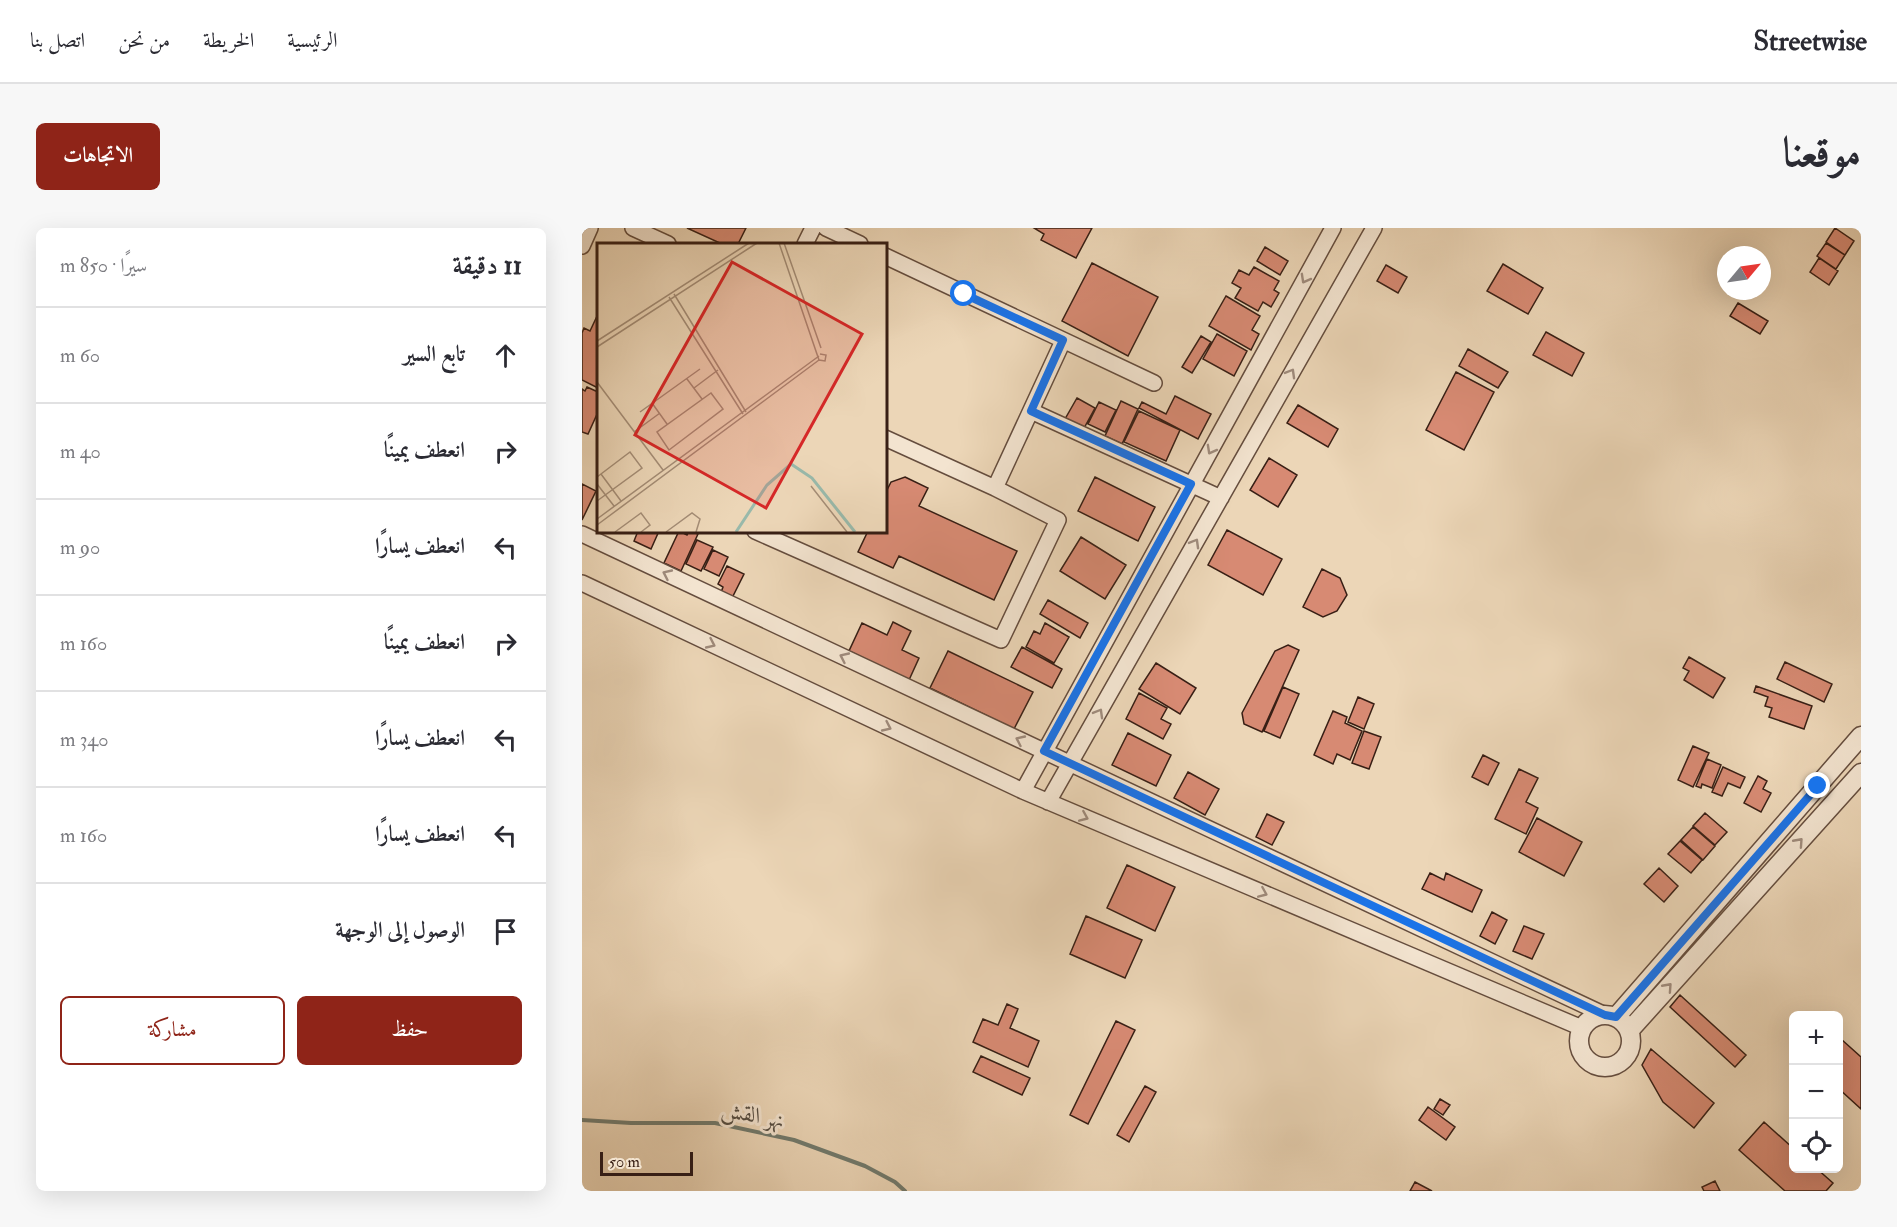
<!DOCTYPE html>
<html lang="ar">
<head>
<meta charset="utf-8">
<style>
  :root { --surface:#fff; --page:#f7f7f7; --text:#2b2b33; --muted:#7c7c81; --line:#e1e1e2; --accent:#8f2418 }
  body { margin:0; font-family:"IM FELL Double Pica",Amiri,serif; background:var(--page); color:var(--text); direction:rtl }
  .controls { position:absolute; right:18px; bottom:18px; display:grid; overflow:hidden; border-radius:9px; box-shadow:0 6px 24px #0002 }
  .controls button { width:54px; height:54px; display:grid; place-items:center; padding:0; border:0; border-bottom:2px solid var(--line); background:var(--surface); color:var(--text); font:30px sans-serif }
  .compass { position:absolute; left:1135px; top:18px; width:54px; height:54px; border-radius:50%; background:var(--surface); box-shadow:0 6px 24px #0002; rotate:61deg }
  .scale { position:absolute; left:18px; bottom:15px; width:93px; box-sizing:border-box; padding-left:6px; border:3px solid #381f15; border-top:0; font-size:16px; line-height:21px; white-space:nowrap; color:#381f15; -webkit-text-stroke:4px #f3e4d0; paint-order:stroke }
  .stop { position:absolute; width:18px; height:18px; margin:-14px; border:4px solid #1a73e8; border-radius:50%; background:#fff }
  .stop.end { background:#1a73e8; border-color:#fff; box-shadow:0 2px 6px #0008 }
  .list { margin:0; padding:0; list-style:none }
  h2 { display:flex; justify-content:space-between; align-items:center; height:78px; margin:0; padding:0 24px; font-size:26px }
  h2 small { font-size:20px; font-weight:400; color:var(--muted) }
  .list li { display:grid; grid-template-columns:39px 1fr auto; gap:18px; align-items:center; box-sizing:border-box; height:96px; padding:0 24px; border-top:2px solid var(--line) }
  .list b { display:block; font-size:22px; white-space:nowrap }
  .list em { font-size:20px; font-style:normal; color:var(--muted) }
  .actions { display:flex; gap:12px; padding:18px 24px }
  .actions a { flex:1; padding:14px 0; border:2px solid var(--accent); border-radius:9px; text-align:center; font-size:21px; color:var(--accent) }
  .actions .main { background:var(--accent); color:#fff }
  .icon { flex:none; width:33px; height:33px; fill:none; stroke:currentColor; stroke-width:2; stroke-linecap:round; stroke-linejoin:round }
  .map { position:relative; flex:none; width:1279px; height:963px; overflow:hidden; direction:ltr; border-radius:9px }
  header { display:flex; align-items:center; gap:36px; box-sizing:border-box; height:84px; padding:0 30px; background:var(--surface); border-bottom:2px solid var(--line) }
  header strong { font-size:28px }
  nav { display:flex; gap:33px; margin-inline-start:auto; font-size:21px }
  .intro { display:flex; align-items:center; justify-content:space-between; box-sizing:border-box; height:144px; padding:0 36px }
  h1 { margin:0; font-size:42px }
  .button { padding:15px 27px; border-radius:9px; background:var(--accent); color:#fff; font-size:21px; font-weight:700 }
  main { display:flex; gap:36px; padding:0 36px }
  aside { flex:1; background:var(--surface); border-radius:9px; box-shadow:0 6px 24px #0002 }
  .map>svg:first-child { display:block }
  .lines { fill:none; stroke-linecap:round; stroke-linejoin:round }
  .stream { stroke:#727b6e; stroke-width:4 }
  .building { fill:#d78a73; stroke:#381f15; stroke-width:1.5 }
  .minor-casing { stroke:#654d3e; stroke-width:18 }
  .tertiary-casing { stroke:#654d3e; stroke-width:21 }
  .minor { stroke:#f3e4d0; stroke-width:15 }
  .tertiary { stroke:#f3e4d0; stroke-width:18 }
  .oneway { stroke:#9f8b7c }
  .route { stroke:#1a73e8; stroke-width:8 }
  .labels { text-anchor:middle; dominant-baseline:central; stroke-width:6; stroke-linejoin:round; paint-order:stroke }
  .water-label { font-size:22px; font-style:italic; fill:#554d42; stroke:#f3e4d0 }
  .inset-river { fill:none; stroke:#99b9aa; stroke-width:3 }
  .inset-road { fill:none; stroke:#a48d76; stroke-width:1.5 }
  .view { fill:#d62828; fill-opacity:0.15; stroke:#d62828; stroke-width:3 }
  .inset-edge { fill:none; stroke:#381f15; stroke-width:3 }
</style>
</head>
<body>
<header>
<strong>Streetwise</strong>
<nav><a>الرئيسية</a><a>الخريطة</a><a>من نحن</a><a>اتصل بنا</a></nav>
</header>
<div class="intro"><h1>موقعنا</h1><a class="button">الاتجاهات</a></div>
<main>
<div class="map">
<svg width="1279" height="963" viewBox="0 0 1279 963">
  <rect width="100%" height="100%" fill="#ecd6b7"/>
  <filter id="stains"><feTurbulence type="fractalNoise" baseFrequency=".00333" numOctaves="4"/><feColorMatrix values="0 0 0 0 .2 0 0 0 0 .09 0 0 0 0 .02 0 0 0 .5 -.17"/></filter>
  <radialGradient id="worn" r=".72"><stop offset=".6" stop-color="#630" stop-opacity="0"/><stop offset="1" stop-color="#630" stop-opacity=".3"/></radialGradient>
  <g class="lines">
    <path class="stream" d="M0 892 49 895H133L212 912 283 938 313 954 323 963"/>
  </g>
  <path class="building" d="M105 0H164L156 16H140Z
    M452 0H510L494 30 459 12 462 6Z
    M1253 0 1272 13 1263 27 1244 14Z
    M1244 15 1263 27 1254 41 1235 28Z
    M683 19 706 33 698 47 675 33Z
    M1237 30 1256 43 1247 57 1228 44Z
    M510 35 576 69 546 128 480 93Z
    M921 36 961 60 946 86 905 63Z
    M804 37 825 49 816 65 795 53Z
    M672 39 697 53 692 62 697 65 689 79 681 74 676 83 653 70 659 60 650 55 657 42 667 47Z
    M644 68 678 88 670 102 677 106 669 122 627 98Z
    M1156 75 1186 93 1178 106 1148 88Z
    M16 86V160L0 152V105L2 100 8 103Z
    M964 104 1002 125 990 148 951 127Z
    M635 106 665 123 652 148 621 131Z
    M619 108 629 114 610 145 600 139Z
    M886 121 926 144 916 160 877 138Z
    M874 144 912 164 882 222 844 202Z
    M5 159 16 164V184L6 206 0 204V161L3 163Z
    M593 168 629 186 616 211 557 180 560 174 584 186Z
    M495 170 513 180 501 202 483 191Z
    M539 173 556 181 540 216 523 208Z
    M517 174 534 182 523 204 506 196Z
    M716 177 756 201 746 219 705 195Z
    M557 183 598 202 584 233 542 214Z
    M687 230 715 247 696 279 668 262Z
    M323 249 346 260 337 278 435 323 412 372 317 328 311 340 276 324 286 303H303V266L309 254Z
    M513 249 573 279 556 313 496 283Z
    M0 256 14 263 0 292Z
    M645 302 700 331 681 367 626 337Z
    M56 303H77L69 321 52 313Z
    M97 303 105 307 107 303 116 306 99 343 82 335Z
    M499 309 544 337 523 371 478 343Z
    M115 312 131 319 119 343 104 336Z
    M131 322 146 329 137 348 122 341Z
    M145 338 162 346 149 372 138 367 141 359 136 356Z
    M740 341 758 350 765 367 755 383 741 389 721 379Z
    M466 372 506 395 498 410 458 386Z
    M311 394 329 403 320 422 337 430 327 452 267 423 280 395 305 407Z
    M463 395 487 409 472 435 444 419 452 403 458 406Z
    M706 417 717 422 680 504 662 496 660 485 693 423Z
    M440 419 480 441 470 460 429 439Z
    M366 423 451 464 432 501 348 460Z
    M1107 429 1143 450 1131 470 1102 452 1107 443 1101 440Z
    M1203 434 1250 456 1242 474 1195 451Z
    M574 435 614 460 598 486 557 461Z
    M1174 458 1230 478 1222 501 1187 489 1190 480 1183 478 1186 469 1172 464Z
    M701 459 717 466 698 510 682 503Z
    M557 465 585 480 579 491 589 496 581 511 544 491Z
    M776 469 792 476 782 501 766 494Z
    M751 483 765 489 763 495 780 503 768 532 755 526 751 536 732 527Z
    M782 503 799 509 787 541 770 535Z
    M546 505 589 527 574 558 530 537Z
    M1111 518 1127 525 1111 559 1096 552Z
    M901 527 917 535 906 557 890 549Z
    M1125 531 1139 537 1130 560 1120 556 1119 560 1114 558Z
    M1141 539 1163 549 1158 560 1146 555 1140 568 1130 564Z
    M937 541 956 550 944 574 956 580 944 606 913 591Z
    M606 544 637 561 623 587 592 570Z
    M1176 548 1185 553 1181 561 1189 565 1179 584 1162 575Z
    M1123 585 1145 604 1133 617 1111 598Z
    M685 586 702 594 690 617 674 609Z
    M955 590 1000 614 982 648 937 624Z
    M1111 599 1133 618 1121 632 1099 612Z
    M1098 613 1120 632 1109 645 1086 626Z
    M545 637 593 659 573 703 525 680Z
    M1077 640 1096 658 1082 674 1062 656Z
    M848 645 862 652 864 645 900 662 890 684 840 661Z
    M910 684 925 692 913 716 898 708Z
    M504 688 560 712 543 750 488 726Z
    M942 698 962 706 950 731 931 723Z
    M1098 767 1164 827 1153 839 1088 779Z
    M425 776 436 781 428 800 457 813 446 839 391 814 401 791 416 797Z
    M534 793 553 802 506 896 488 887Z
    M1259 811 1279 829V881L1256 860V813Z
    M1069 821 1132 875 1112 900 1081 874 1060 837Z
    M399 828 448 850 440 867 391 844Z
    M563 858 574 864 547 914 535 907Z
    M858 871 868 877 861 887 852 881Z
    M846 879 873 899 864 912 837 892Z
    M1182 894 1212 921V940H1234L1251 955 1244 963H1203L1157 922Z
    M1133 953 1138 963H1122L1120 959Z
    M833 954 850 963H828Z"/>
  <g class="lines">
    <g class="minor-casing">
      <path id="minor" d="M51 0 86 16
        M244 0 278 16
        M223 16 231 0
        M0 18 8 0
        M303 28 572 155
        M449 183 639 270
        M413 260 481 113
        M173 303 419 412 476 292 413 260 303 210
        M0 306 1023 787
        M0 355 441 563 1000 800
        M441 563 751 0
        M466 574 792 0"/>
    </g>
    <g class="tertiary-casing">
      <path id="tertiary" d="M997 813a26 26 0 1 1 52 0a26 26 0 1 1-52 0Z
        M1034 789 1279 508
        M1047 803 1279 545"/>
    </g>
    <use href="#minor" class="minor"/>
    <use href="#tertiary" class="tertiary"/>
  </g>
  <defs><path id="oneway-chevron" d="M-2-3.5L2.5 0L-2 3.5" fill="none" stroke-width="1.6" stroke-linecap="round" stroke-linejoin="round" transform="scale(1.5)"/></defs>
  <g class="oneway">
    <use href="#oneway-chevron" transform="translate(723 51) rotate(119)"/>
    <use href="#oneway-chevron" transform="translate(709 145) rotate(-60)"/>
    <use href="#oneway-chevron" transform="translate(629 222) rotate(119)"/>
    <use href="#oneway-chevron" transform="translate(613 315) rotate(-60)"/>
    <use href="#oneway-chevron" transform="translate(85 346) rotate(-155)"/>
    <use href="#oneway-chevron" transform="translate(129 416) rotate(25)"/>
    <use href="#oneway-chevron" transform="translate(262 429) rotate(-155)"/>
    <use href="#oneway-chevron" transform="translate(517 485) rotate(-60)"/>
    <use href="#oneway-chevron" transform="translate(305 499) rotate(25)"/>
    <use href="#oneway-chevron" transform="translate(438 512) rotate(-155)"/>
    <use href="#oneway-chevron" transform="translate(502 589) rotate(23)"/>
    <use href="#oneway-chevron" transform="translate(1217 614) rotate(-48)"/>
    <use href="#oneway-chevron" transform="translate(681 665) rotate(23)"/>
    <use href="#oneway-chevron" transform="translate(1086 759) rotate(-48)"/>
  </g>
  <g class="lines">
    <path class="route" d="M382 66 481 112 449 183 609 256 462 523 1023 787 1034 789 1236 558"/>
  </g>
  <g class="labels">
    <g class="water-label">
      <text transform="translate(171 887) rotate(11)">نهر القش</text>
    </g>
  </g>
  <g transform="translate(15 15)">
    <rect width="290" height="290" fill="#ecd6b7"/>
    <path class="inset-river" d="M139 289 170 242 194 221 215 235 258 289"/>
    <path class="inset-road" d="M182 0 222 117 228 118 229 112 223 111M187 0 224 105M77 51 149 169M72 54 146 171M0 98 152 0M0 104 160 0M90 136 105 156M0 139 66 227M97 145 121 127M114 150 126 166 72 207 60 189ZM55 160 70 181M43 169 103 126M37 189 63 170M4 231 24 258M0 234 33 209 45 225 0 258M0 241 17 263M214 243 250 289M0 276 222 113M0 282 222 117M18 289 44 270 53 282 44 289M69 289 95 270 103 276 99 289"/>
    <path class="view" d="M135 19 265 91 169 265 38 192Z"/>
    <rect width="290" height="290" class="inset-edge"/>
  </g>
  <rect width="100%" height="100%" filter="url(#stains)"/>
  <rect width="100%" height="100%" fill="url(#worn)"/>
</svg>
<div class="controls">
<button>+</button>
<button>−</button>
<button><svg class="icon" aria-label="locate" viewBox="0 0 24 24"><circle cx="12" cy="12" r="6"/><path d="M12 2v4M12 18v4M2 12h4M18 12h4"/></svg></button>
</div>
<svg class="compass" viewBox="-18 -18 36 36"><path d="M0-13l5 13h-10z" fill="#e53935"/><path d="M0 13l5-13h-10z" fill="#7c7c81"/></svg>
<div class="scale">50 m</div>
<div class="stop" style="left:382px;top:66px"></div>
<div class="stop end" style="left:1236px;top:558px"></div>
</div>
<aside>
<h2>11 دقيقة<small>سيرًا · 850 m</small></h2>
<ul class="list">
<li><svg class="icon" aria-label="ahead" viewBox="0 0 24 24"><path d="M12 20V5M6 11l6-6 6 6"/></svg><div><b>تابع السير</b></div><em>60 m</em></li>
<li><svg class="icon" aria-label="right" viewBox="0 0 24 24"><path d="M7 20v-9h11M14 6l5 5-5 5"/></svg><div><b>انعطف يمينًا</b></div><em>40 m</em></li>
<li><svg class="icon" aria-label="left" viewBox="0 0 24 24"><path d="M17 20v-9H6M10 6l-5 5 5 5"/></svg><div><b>انعطف يسارًا</b></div><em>90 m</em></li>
<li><svg class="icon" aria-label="right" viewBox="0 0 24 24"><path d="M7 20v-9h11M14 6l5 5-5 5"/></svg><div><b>انعطف يمينًا</b></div><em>160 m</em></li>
<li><svg class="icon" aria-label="left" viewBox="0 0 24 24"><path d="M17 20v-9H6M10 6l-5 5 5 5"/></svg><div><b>انعطف يسارًا</b></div><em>340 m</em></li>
<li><svg class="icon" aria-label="left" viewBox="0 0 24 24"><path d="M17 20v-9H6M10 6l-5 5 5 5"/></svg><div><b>انعطف يسارًا</b></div><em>160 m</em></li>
<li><svg class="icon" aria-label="arrive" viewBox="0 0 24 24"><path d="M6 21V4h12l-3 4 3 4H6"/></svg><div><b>الوصول إلى الوجهة</b></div></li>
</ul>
<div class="actions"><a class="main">حفظ</a><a>مشاركة</a></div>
</aside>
</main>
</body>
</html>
